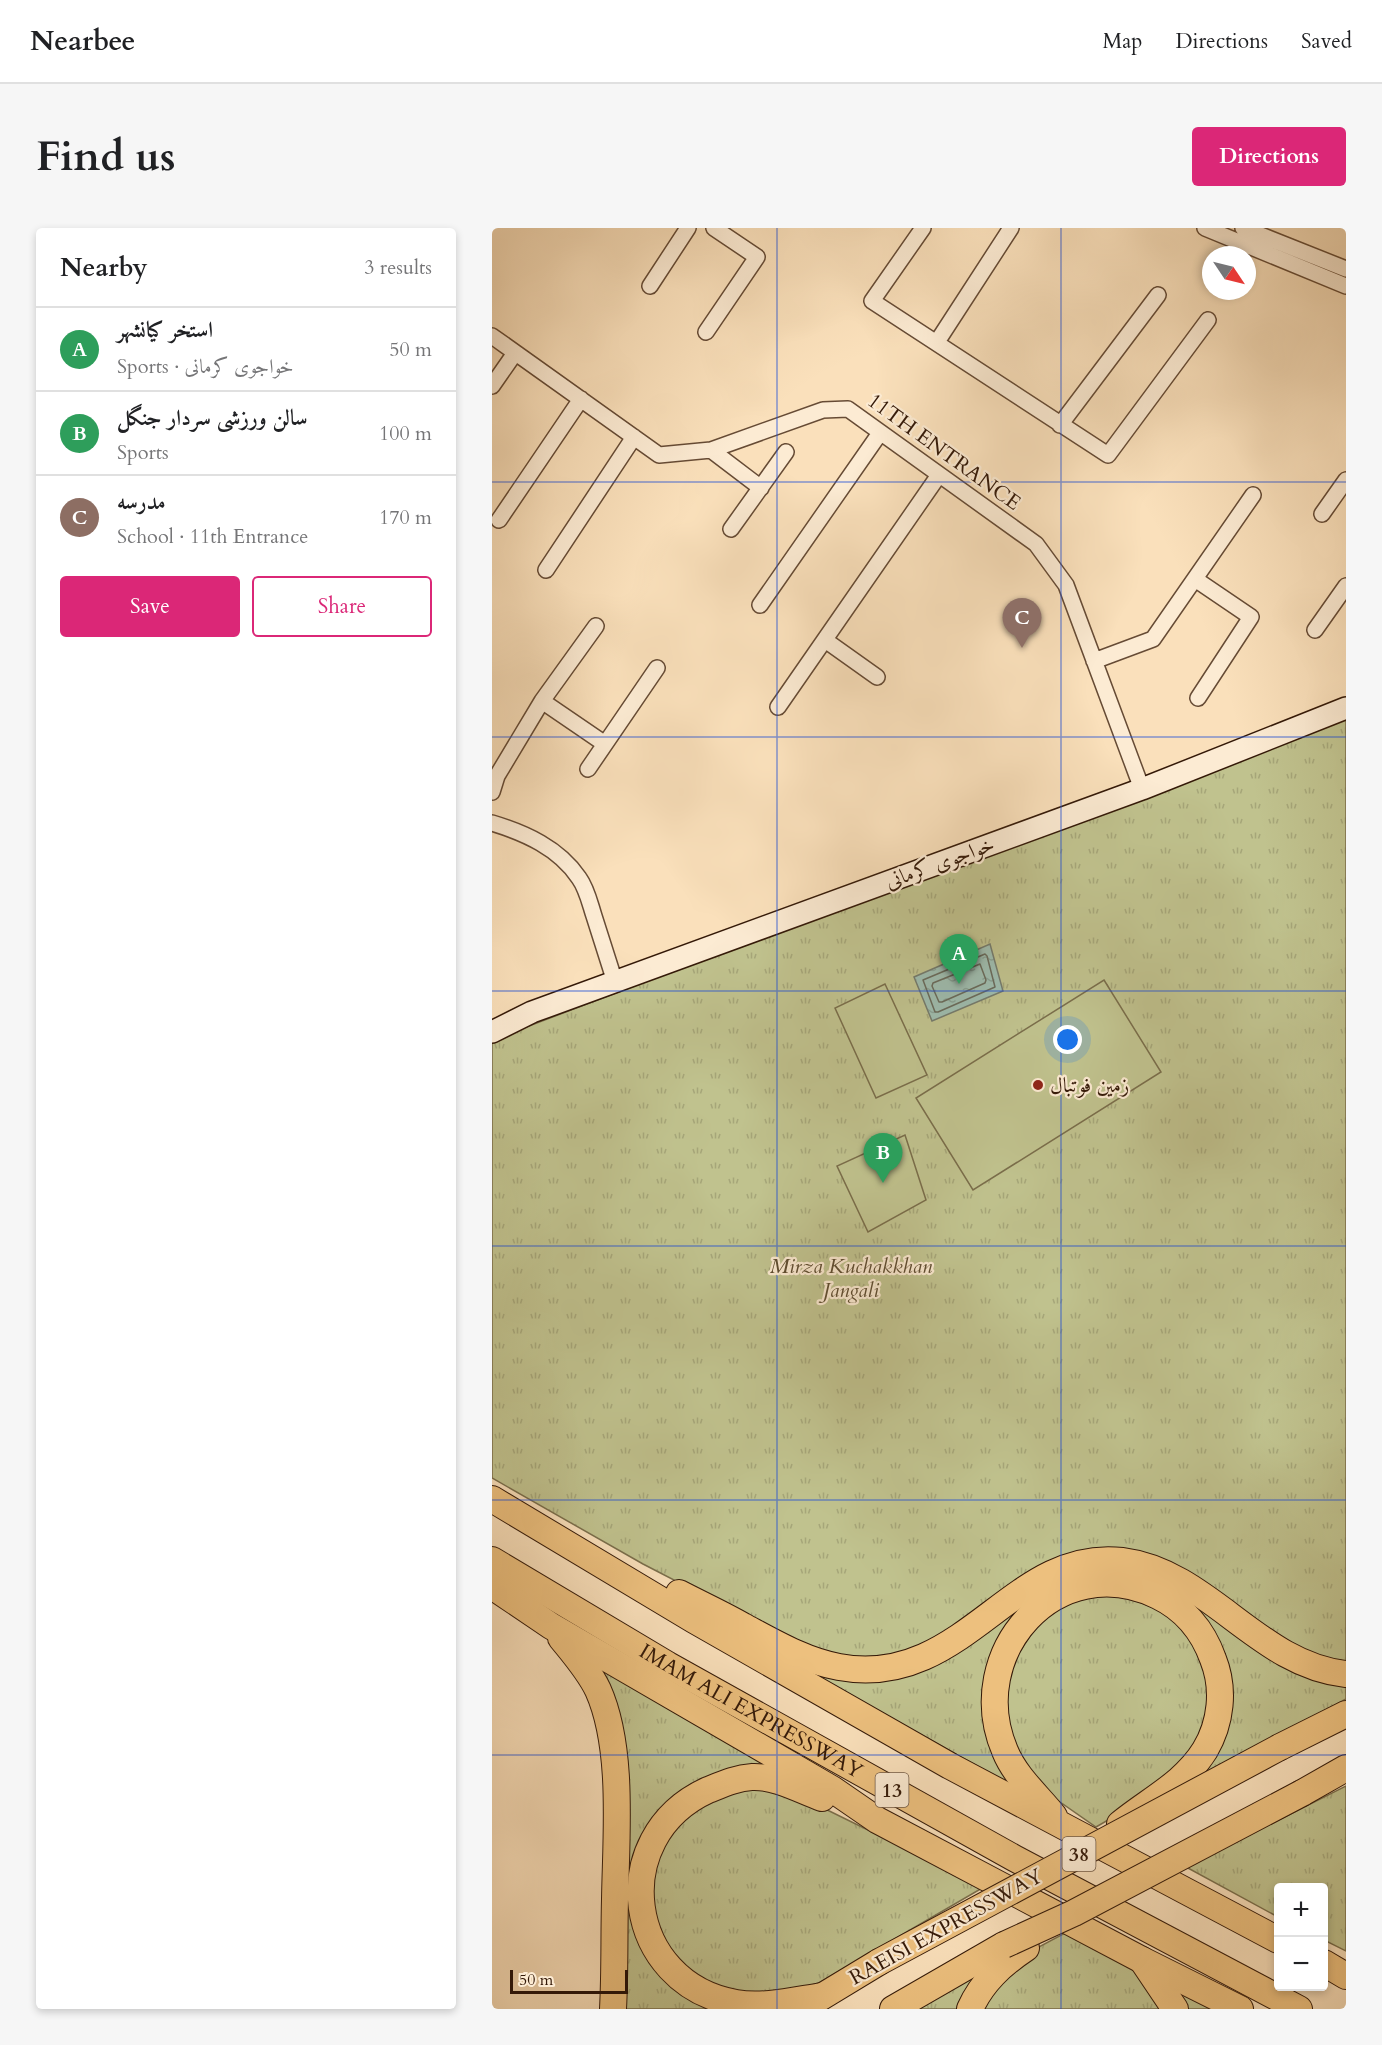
<!DOCTYPE html>
<html lang="en">
<head>
<meta charset="utf-8">
<style>
  :root { --surface:#fff; --page:#f6f6f6; --text:#202124; --muted:#757577; --line:#e0e0e0; --accent:#db2777 }
  body { margin:0; font-family:Cardo,Amiri,serif; background:var(--page); color:var(--text) }
  .controls { position:absolute; right:18px; bottom:18px; display:grid; overflow:hidden; border-radius:6px; box-shadow:0 3px 9px #0003 }
  .controls button { width:54px; height:54px; display:grid; place-items:center; padding:0; border:0; border-bottom:2px solid var(--line); background:var(--surface); color:var(--text); font:30px sans-serif }
  .compass { position:absolute; left:710px; top:18px; width:54px; height:54px; border-radius:50%; background:var(--surface); box-shadow:0 3px 9px #0003; rotate:125deg }
  .scale { position:absolute; left:18px; bottom:15px; width:118px; box-sizing:border-box; padding-left:6px; border:3px solid #341908; border-top:0; font-size:16px; line-height:21px; white-space:nowrap; color:#341908; -webkit-text-stroke:4px #fcebd3; paint-order:stroke }
  .you { position:absolute; left:576px; top:812px; width:21px; height:21px; margin:-15px; border:4px solid #fff; border-radius:50%; background:#1a73e8; box-shadow:0 0 0 9px #1a73e833 }
  .badge { display:grid; place-items:center; width:39px; height:39px; border-radius:50%; background:var(--accent); color:#fff; font-size:20px; font-weight:700 }
  .pin { position:absolute; translate:-50% -50px; filter:drop-shadow(0 2px 3px #0008) }
  .pin::after { content:''; position:absolute; top:32px; width:21px; height:18px; background:inherit; clip-path:polygon(0 0,100% 0,50% 100%) }
  .list { margin:0; padding:0; list-style:none }
  h2 { display:flex; justify-content:space-between; align-items:center; height:78px; margin:0; padding:0 24px; font-size:26px }
  h2 small { font-size:20px; font-weight:400; color:var(--muted) }
  .list li { display:grid; grid-template-columns:39px 1fr auto; gap:18px; align-items:center; box-sizing:border-box; height:84px; padding:0 24px; border-top:2px solid var(--line) }
  .list b { display:block; font-size:22px; white-space:nowrap }
  .list p { margin:0; font-size:20px; white-space:nowrap; color:var(--muted) }
  .list em { font-size:20px; font-style:normal; color:var(--muted) }
  .actions { display:flex; gap:12px; padding:18px 24px }
  .actions a { flex:1; padding:14px 0; border:2px solid var(--accent); border-radius:6px; text-align:center; font-size:21px; color:var(--accent) }
  .actions .main { background:var(--accent); color:#fff }
  .map { position:relative; flex:none; width:854px; height:1781px; overflow:hidden; border-radius:6px }
  header { display:flex; align-items:center; gap:36px; box-sizing:border-box; height:84px; padding:0 30px; background:var(--surface); border-bottom:2px solid var(--line) }
  header strong { font-size:28px }
  nav { display:flex; gap:33px; margin-inline-start:auto; font-size:21px }
  .intro { display:flex; align-items:center; justify-content:space-between; box-sizing:border-box; height:144px; padding:0 36px }
  h1 { margin:0; font-size:42px }
  .button { padding:15px 27px; border-radius:6px; background:var(--accent); color:#fff; font-size:21px; font-weight:700 }
  main { display:flex; gap:36px; padding:0 36px }
  aside { flex:1; background:var(--surface); border-radius:6px; box-shadow:0 3px 9px #0003 }
  .map>svg:first-child { display:block }
  .grass { fill:url(#grass-tufts); stroke:#7a6e4b; stroke-width:1.5 }
  .pitch { fill:#c0c28e; stroke:#7a6e4b; stroke-width:1.5 }
  .water { fill:url(#water-ripples); stroke:#747b6d; stroke-width:1.5 }
  .lines { fill:none; stroke-linecap:round; stroke-linejoin:round }
  .shore { stroke:#696b5c; stroke-width:1.5 }
  .minor-casing { stroke:#664b35; stroke-width:18 }
  .secondary-casing { stroke:#341908; stroke-width:24 }
  .trunk-casing { stroke:#341908; stroke-width:28 }
  .minor { stroke:#fcebd3; stroke-width:15 }
  .secondary { stroke:#fcebd3; stroke-width:21 }
  .trunk { stroke:#edc07e; stroke-width:26 }
  .trunk-bridge-casing { stroke:#341908; stroke-width:28; stroke-linecap:butt }
  .trunk-bridge { stroke:#edc07e; stroke-width:26 }
  .grid { fill:none; stroke:#1d4ed8; stroke-width:1.5; stroke-opacity:0.55 }
  .poi-dot { fill:#8f2418; stroke:#fcebd3; stroke-width:2 }
  .labels { text-anchor:middle; dominant-baseline:central; stroke-width:4.5; stroke-linejoin:round; paint-order:stroke }
  .shield { fill:#fcebd3; stroke:#705845; stroke-width:1.5 }
  .shield-label { font-size:20px; font-weight:bold; fill:#341908 }
  .street-label { font-size:21px; fill:#341908; stroke:#fcebd3 }
  .poi-label { font-size:21px; fill:#341908; stroke:#fcebd3; text-anchor:start }
  .park-label { font-size:21px; font-style:italic; fill:#5e4c30; stroke:#fcebd3 }
</style>
</head>
<body>
<header>
<strong>Nearbee</strong>
<nav><a>Map</a><a>Directions</a><a>Saved</a></nav>
</header>
<div class="intro"><h1>Find us</h1><a class="button">Directions</a></div>
<main>
<aside>
<h2>Nearby<small>3 results</small></h2>
<ul class="list">
<li><span class="badge" style="background:#2e9e5b">A</span><div><b>استخر کیانشهر</b><p>Sports · خواجوی کرمانی</p></div><em>50 m</em></li>
<li><span class="badge" style="background:#2e9e5b">B</span><div><b>سالن ورزشی سردار جنگل</b><p>Sports</p></div><em>100 m</em></li>
<li><span class="badge" style="background:#8d6e63">C</span><div><b>مدرسه</b><p>School · 11th Entrance</p></div><em>170 m</em></li>
</ul>
<div class="actions"><a class="main">Save</a><a>Share</a></div>
</aside>
<div class="map">
<svg width="854" height="1781" viewBox="0 0 854 1781">
  <defs>
    <pattern id="grass-tufts" width="24" height="20" patternUnits="userSpaceOnUse" patternTransform="scale(1.5)"><rect width="24" height="20" fill="#c0c28e"/><path d="M3 7l-1-3M5 7V3M7 7l1-3M15 17l-1-3M17 17v-4M19 17l1-3" fill="none" stroke="#a6a679"/></pattern>
    <pattern id="water-ripples" width="26" height="14" patternUnits="userSpaceOnUse" patternTransform="scale(1.5)"><rect width="26" height="14" fill="#9ebdb0"/><path d="M2 4q2-2 4 0t4 0M15 11q2-2 4 0t4 0" fill="none" stroke="#89a296"/></pattern>
  </defs>
  <rect width="100%" height="100%" fill="#fae0bb"/>
  <filter id="stains"><feTurbulence type="fractalNoise" baseFrequency=".00333" numOctaves="4"/><feColorMatrix values="0 0 0 0 .2 0 0 0 0 .09 0 0 0 0 .02 0 0 0 .5 -.17"/></filter>
  <radialGradient id="worn" r=".72"><stop offset=".6" stop-color="#630" stop-opacity="0"/><stop offset="1" stop-color="#630" stop-opacity=".3"/></radialGradient>
  <path class="grass" d="M854 488V1439L844 1438 629 1327 423 1427 333 1430 151 1336 0 1250V812Z
    M633 1339 854 1451V1471L649 1584 733 1489 709 1396 590 1352 499 1445 539 1568 297 1433 366 1447 531 1367Z
    M614 1361 688 1390 721 1458 703 1527 637 1580 604 1599 558 1567 522 1529 509 1452 556 1381Z
    M85 1419 347 1571 283 1544 159 1597 149 1707 233 1781H126L130 1597Z
    M249 1557 315 1572 492 1659 327 1755 273 1769 252 1768 202 1749 167 1709 162 1695 158 1642 188 1586Z
    M854 1558V1723L832 1712V1660H786V1689L694 1639Z
    M573 1705 634 1736 648 1747 676 1781H485L541 1722Z
    M531 1716 471 1781H422Z
    M668 1749 732 1781H692Z"/>
  <path class="pitch" d="M612 752 669 844 481 962 424 870Z
    M393 756 435 847 384 870 343 780Z
    M413 907 434 972 376 1004 345 938Z"/>
  <path class="water" d="M498 716 511 763 440 793 422 749Z"/>
  <g class="lines">
    <path class="shore" d="M493 726 495 728 503 759 446 784H443L431 752Z
      M488 736 494 752 493 755 450 774H447L440 758 441 755Z"/>
    <g class="minor-casing">
      <path id="minor" d="M431 0 380 73 616 227 716 92
        M713 0 854 58
        M751 0 854 41
        M158 58 196 0
        M214 104 265 29 222 0
        M0 108 167 227 219 222 331 182 356 181 544 316 574 357 650 561
        M445 114 519 0
        M0 158 23 125
        M568 197 666 67
        M219 222 269 260
        M830 286 854 252
        M7 292 89 171
        M239 301 294 224
        M54 342 142 209
        M703 351 759 389 706 470
        M268 377 388 205
        M823 402 854 358
        M333 412 385 449
        M602 433 661 411 761 267
        M50 473 113 516
        M286 479 447 247
        M96 541 165 440
        M0 564 5 548 50 473 104 398
        M0 595C33 605 67 620 87 650 95 661 98 676 102 688 109 710 116 732 123 754"/>
    </g>
    <g class="secondary-casing">
      <path id="secondary" d="M0 804 40 784 650 561 854 480"/>
    </g>
    <g class="trunk-casing">
      <g id="trunk">
        <path d="M0 1271 202 1392 458 1538 786 1712"/>
        <path id="s1" d="M0 1332 176 1437 522 1630 807 1781"/>
        <path d="M0 1358 59 1398 340 1561 385 1592 650 1732 748 1781"/>
        <path d="M187 1365C208 1376 230 1386 251 1398 281 1414 313 1433 347 1439 472 1462 519 1320 630 1333 717 1344 766 1437 854 1446"/>
        <path d="M69 1410C82 1426 97 1443 106 1462 132 1520 124 1608 123 1671 122 1708 123 1744 121 1781"/>
        <path d="M788 1519 854 1486"/>
        <path d="M810 1565 854 1540"/>
        <path d="M330 1570C308 1562 284 1548 260 1549 244 1550 231 1556 216 1562 113 1609 133 1756 244 1775 271 1780 303 1772 330 1768"/>
        <path d="M562 1588C546 1568 523 1548 513 1523 471 1425 565 1319 666 1368 693 1381 711 1403 721 1431 733 1461 729 1495 713 1522 692 1556 657 1572 628 1596"/>
        <path d="M650 1732 683 1781"/>
        <path d="M832 1735 854 1748"/>
        <path d="M316 1777 387 1734"/>
        <path d="M401 1781 512 1717"/>
        <path d="M478 1781C490 1754 510 1736 534 1720"/>
      </g>
    </g>
    <use href="#minor" class="minor"/>
    <use href="#secondary" class="secondary"/>
    <use href="#trunk" class="trunk"/>
    <g class="trunk-bridge-casing">
      <path id="trunk-bridge" d="M512 1717 582 1685 810 1565
        M387 1734 788 1519"/>
    </g>
    <use href="#trunk-bridge" class="trunk-bridge"/>
  </g>
  <path class="grid" d="M285 0V1781M569 0V1781M0 254H854M0 509H854M0 763H854M0 1018H854M0 1272H854M0 1527H854"/>
  <circle class="poi-dot" cx="546" cy="857" r="6"/>
  <g class="labels">
    <g class="shield">
      <rect x="383.5" y="1545" width="33" height="34" rx="4.5"/>
      <rect x="570.5" y="1609" width="33" height="34" rx="4.5"/>
    </g>
    <g class="shield-label">
      <text x="400" y="1562">13</text>
      <text x="587" y="1626">38</text>
    </g>
    <g class="street-label">
      <text transform="translate(452 224) rotate(36)">11TH ENTRANCE</text>
      <text transform="translate(448 635) rotate(-20)">خواجوی کرمانی</text>
      <text stroke="none"><textPath href="#s1" startOffset="300">IMAM ALI EXPRESSWAY</textPath></text>
      <text transform="translate(454 1699) rotate(-29)">RAEISI EXPRESSWAY</text>
    </g>
    <g class="poi-label">
      <text x="558" y="857">زمین فوتبال</text>
    </g>
    <g class="park-label">
      <text x="359" y="1038">Mirza Kuchakkhan<tspan x="359" dy="24">Jangali</tspan></text>
    </g>
  </g>
  <rect width="100%" height="100%" filter="url(#stains)"/>
  <rect width="100%" height="100%" fill="url(#worn)"/>
</svg>
<div class="controls">
<button>+</button>
<button>−</button>
</div>
<svg class="compass" viewBox="-18 -18 36 36"><path d="M0-13l5 13h-10z" fill="#e53935"/><path d="M0 13l5-13h-10z" fill="#757577"/></svg>
<div class="scale">50 m</div>
<div class="you"></div>
<div class="pin badge" style="left:467px;top:756px;background:#2e9e5b">A</div>
<div class="pin badge" style="left:391px;top:955px;background:#2e9e5b">B</div>
<div class="pin badge" style="left:530px;top:420px;background:#8d6e63">C</div>
</div>
</main>
</body>
</html>
